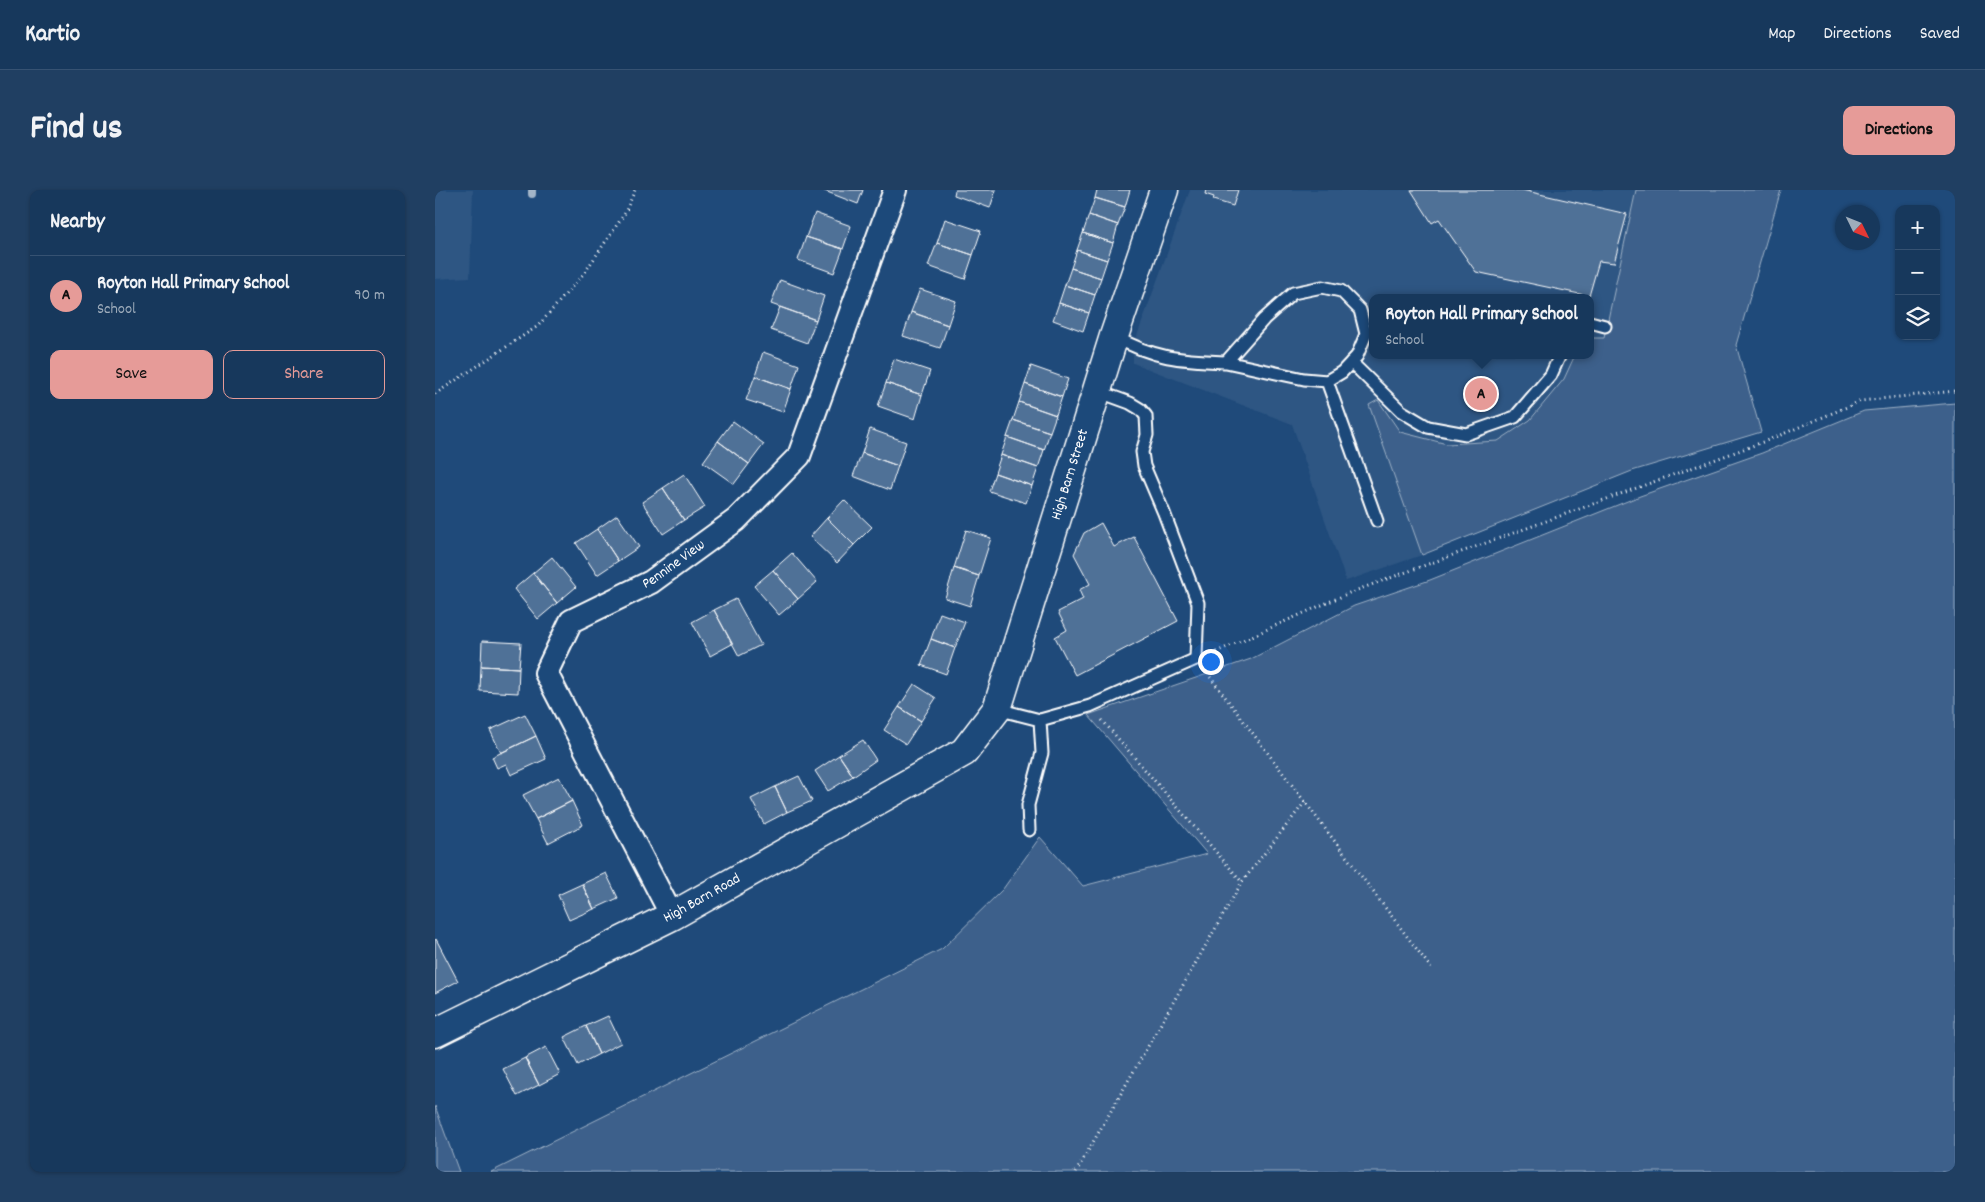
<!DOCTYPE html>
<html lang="en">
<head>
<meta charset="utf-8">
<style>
  :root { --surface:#17385c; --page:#203f62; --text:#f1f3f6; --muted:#9eacbb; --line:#365272; --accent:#e69b98 }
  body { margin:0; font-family:Dekko,sans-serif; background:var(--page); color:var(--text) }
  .controls { position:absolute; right:15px; top:15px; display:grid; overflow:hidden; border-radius:10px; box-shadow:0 1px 4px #0004 }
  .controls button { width:45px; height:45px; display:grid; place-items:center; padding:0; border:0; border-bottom:1px solid var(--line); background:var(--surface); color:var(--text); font:25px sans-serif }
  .compass { position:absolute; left:1400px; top:15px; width:45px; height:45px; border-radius:50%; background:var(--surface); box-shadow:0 1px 4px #0004; rotate:133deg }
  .you { position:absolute; left:775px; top:471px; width:18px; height:18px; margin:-12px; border:4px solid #fff; border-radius:50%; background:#1a73e8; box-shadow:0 0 0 8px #1a73e833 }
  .badge { display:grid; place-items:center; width:32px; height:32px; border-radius:50%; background:var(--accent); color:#111; font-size:16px; font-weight:700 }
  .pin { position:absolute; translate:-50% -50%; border:2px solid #fff; box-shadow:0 1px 5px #0006 }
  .popup { position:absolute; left:934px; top:104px; width:225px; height:65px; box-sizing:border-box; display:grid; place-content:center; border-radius:10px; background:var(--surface); filter:drop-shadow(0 1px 4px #0005); font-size:16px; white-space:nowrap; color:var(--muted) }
  .popup b { font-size:19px; color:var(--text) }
  .popup::after { content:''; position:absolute; left:50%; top:100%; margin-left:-10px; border:10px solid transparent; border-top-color:var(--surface) }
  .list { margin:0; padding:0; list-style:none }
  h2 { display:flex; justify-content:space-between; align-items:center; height:65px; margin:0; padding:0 20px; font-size:21px }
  h2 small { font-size:16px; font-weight:400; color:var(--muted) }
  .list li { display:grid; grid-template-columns:32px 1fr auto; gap:15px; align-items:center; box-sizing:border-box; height:80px; padding:0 20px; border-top:1px solid var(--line) }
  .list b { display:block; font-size:19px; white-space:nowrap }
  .list p { margin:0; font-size:16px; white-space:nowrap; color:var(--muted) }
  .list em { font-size:16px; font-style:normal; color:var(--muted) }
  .actions { display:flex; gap:10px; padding:15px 20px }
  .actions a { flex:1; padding:11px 0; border:1px solid var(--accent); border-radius:10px; text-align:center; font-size:18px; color:var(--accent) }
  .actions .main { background:var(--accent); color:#111 }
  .icon { flex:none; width:28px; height:28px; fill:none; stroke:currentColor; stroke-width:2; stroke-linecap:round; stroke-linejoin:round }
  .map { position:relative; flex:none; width:1520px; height:982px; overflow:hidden; border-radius:10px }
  header { display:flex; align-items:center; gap:30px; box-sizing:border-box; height:70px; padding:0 25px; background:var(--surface); border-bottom:1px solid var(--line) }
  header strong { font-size:24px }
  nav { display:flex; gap:28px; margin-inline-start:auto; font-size:18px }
  .intro { display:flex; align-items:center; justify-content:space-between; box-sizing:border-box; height:120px; padding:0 30px }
  h1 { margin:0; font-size:35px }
  .button { padding:12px 22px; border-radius:10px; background:var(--accent); color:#111; font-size:18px; font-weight:700 }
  main { display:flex; gap:30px; padding:0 30px }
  aside { flex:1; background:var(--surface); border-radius:10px; box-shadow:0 1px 4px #0004 }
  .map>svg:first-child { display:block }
  .built { fill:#2e5683; fill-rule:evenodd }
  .green { fill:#3c618b; stroke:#9eb0c5 }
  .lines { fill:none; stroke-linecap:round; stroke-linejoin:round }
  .stream { stroke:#a3b5c8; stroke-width:8 }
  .building { fill:#507197; stroke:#fff }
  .service-casing { stroke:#fff; stroke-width:15 }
  .minor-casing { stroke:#fff; stroke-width:26 }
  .tertiary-casing { stroke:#fff; stroke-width:31 }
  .path { stroke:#fff; stroke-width:3; stroke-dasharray:1 4; stroke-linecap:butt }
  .service { stroke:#1f4a7a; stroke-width:11 }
  .minor { stroke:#1f4a7a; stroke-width:22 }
  .tertiary { stroke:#1f4a7a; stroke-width:28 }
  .labels { text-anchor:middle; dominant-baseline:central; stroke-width:4.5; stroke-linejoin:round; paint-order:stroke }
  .street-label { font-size:15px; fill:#fff; stroke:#1f4a7a }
</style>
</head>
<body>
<header>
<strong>Kartio</strong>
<nav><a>Map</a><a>Directions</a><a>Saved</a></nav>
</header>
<div class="intro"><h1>Find us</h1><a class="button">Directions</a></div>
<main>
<aside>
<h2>Nearby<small></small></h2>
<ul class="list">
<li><span class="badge">A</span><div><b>Royton Hall Primary School</b><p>School</p></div><em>90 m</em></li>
</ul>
<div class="actions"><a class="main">Save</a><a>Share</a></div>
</aside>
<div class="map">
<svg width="1520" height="982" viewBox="0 0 1520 982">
  <rect width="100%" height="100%" fill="#1f4a7a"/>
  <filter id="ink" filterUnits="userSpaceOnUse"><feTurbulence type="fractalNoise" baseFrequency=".02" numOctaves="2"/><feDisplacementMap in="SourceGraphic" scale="10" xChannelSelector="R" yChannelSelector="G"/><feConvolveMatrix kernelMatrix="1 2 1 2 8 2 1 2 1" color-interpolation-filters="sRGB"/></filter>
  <g filter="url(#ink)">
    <path class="built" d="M0 0H38L35 87 0 89Z
      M755 0H1346L1301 155 1326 242 1197 281 987 365 911 391 857 234 698 173V157ZM937 108H1155V165H937Z"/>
    <path class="green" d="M1201 0H1346L1301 155 1326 242 1197 281 987 365 934 215 943 210 965 242 1012 254 1063 251 1095 230 1129 189 1140 165H1155V148H1169Z
      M1520 213V982H56L507 759 568 699 605 647 648 696 772 664 653 525 816 469 919 416 995 390 1205 306 1327 263 1429 221Z
      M0 916 24 982H0Z"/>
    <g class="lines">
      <path class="stream" d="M97 4V0"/>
    </g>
    <path class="building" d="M387 0H428L423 14Z
      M520 0H561L555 18 519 5Z
      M662 0H695L690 17 660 8Z
      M771 0H803L798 16 778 10 779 7 770 4Z
      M976 0H1087L1192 24 1179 73 1164 71 1154 106 1041 82 1004 29 997 33Z
      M660 8 690 17 683 35 654 25Z
      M380 23 416 36 408 59 371 47Z
      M654 25 683 35 678 53 648 43Z
      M510 29 546 41 538 65 502 53Z
      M648 43 678 53 672 70 642 60Z
      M371 47 408 59 399 83 363 70Z
      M502 53 538 65 530 89 493 76Z
      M642 60 672 70 666 88 636 78Z
      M636 78 666 88 660 105 630 95Z
      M345 90 389 106 381 130 336 114Z
      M630 95 660 105 654 123 624 113Z
      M485 99 521 111 513 135 476 122Z
      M624 113 654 123 648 141 618 130Z
      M345 117 381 130 372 153 336 140Z
      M476 122 513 135 505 158 468 146Z
      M328 162 364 175 356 199 320 186Z
      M459 169 495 181 487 205 451 193Z
      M596 176 633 189 627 207 590 194Z
      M320 186 356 199 348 222 311 210Z
      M451 193 487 205 480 229 443 216Z
      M590 194 627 207 621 225 584 212Z
      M584 212 621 225 615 242 578 230Z
      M578 230 615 242 609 260 572 247Z
      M298 231 329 254 314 274 283 251Z
      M435 239 471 252 463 276 427 263Z
      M572 247 609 260 603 278 566 265Z
      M283 251 314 274 299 294 268 272Z
      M427 263 463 276 455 300 418 286Z
      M566 265 603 278 597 296 560 283Z
      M560 283 597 296 591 313 554 301Z
      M249 284 270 317 249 330 228 298Z
      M228 298 249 330 228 344 207 312Z
      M409 310 437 337 419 355 392 328Z
      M182 325 204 357 183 371 162 339Z
      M392 328 419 355 402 373 375 347Z
      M666 333 679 357 699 347 743 431 640 485 620 447 632 440 623 422 648 409 644 400 655 394 639 364 649 343Z
      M162 339 183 371 162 385 141 353Z
      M531 340 556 348 544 386 519 378Z
      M357 363 382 392 363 409 338 380Z
      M117 367 141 397 122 413 98 383Z
      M519 378 544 386 535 416 510 408Z
      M338 380 363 409 344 425 319 396Z
      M98 383 122 413 103 429 79 399Z
      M301 409 326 455 304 466 279 420Z
      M279 420 297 454 275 466 257 432Z
      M505 423 530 432 520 458 496 449Z
      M496 449 520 458 511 484 486 475Z
      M47 451 86 453 84 478 46 476Z
      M46 476 84 478 83 503 45 501Z
      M479 494 501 508 486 531 464 517Z
      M464 517 486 531 471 554 449 540Z
      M90 524 101 546 66 563 55 540Z
      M101 546 111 569 76 585 71 574 62 578 57 567Z
      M428 550 441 570 418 586 404 565Z
      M404 565 418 586 393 601 380 581Z
      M364 586 377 611 352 622 340 597Z
      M124 587 137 611 101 629 88 605Z
      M340 597 352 622 329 634 316 609Z
      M137 611 148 635 113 653 101 629Z
      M171 683 183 708 159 719 147 694Z
      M147 694 159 719 134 730 123 705Z
      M1 749 23 791 0 803V750Z
      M173 826 186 853 164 864 151 836Z
      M151 836 164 864 143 875 129 847Z
      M111 857 125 884 104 895 90 868Z
      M90 868 104 895 82 906 68 879Z"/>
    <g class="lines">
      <g class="service-casing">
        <path id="service" d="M1155 132 1170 136
          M679 146C719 169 746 170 791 172L829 129 858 103 887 97 906 101 925 120 931 144 922 166 907 182 892 191 869 189 791 172
          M916 172 966 221 993 237 1031 244 1080 227 1116 185 1125 165
          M892 191 942 331
          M562 519 605 530 655 516 761 469 763 413 729 323 709 276 707 262 712 245 711 226 705 219 695 213 662 201
          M594 640 593 615 607 563 605 530"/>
      </g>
      <g class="minor-casing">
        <g id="minor">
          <path id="s1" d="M237 726 111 483 136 431 216 392 301 330 364 266 460 0"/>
        </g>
      </g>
      <g class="tertiary-casing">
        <g id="tertiary">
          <path id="s2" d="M0 843 237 726 529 562 562 519 679 146 729 0"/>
        </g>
      </g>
      <path class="path" d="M0 204 103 136 150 82 190 23 200 0
        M781 462 914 403 1336 249 1426 211 1520 201
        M772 483 996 778
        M667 530 807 692
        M641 982 807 692 870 612"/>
      <use href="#service" class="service"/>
      <use href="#minor" class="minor"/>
      <use href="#tertiary" class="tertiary"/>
    </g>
  </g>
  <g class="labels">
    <g class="street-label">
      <text stroke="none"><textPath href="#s2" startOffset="899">High Barn Street</textPath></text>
      <text stroke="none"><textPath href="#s1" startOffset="449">Pennine View</textPath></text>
      <text stroke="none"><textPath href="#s2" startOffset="299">High Barn Road</textPath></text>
    </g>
  </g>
</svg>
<div class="controls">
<button>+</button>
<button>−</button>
<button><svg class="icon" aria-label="layers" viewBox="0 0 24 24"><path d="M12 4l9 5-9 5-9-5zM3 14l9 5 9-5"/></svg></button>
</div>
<svg class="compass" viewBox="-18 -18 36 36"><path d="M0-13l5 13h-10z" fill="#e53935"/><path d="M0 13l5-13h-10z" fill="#9eacbb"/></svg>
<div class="you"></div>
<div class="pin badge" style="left:1046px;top:204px">A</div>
<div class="popup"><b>Royton Hall Primary School</b>School</div>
</div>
</main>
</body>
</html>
